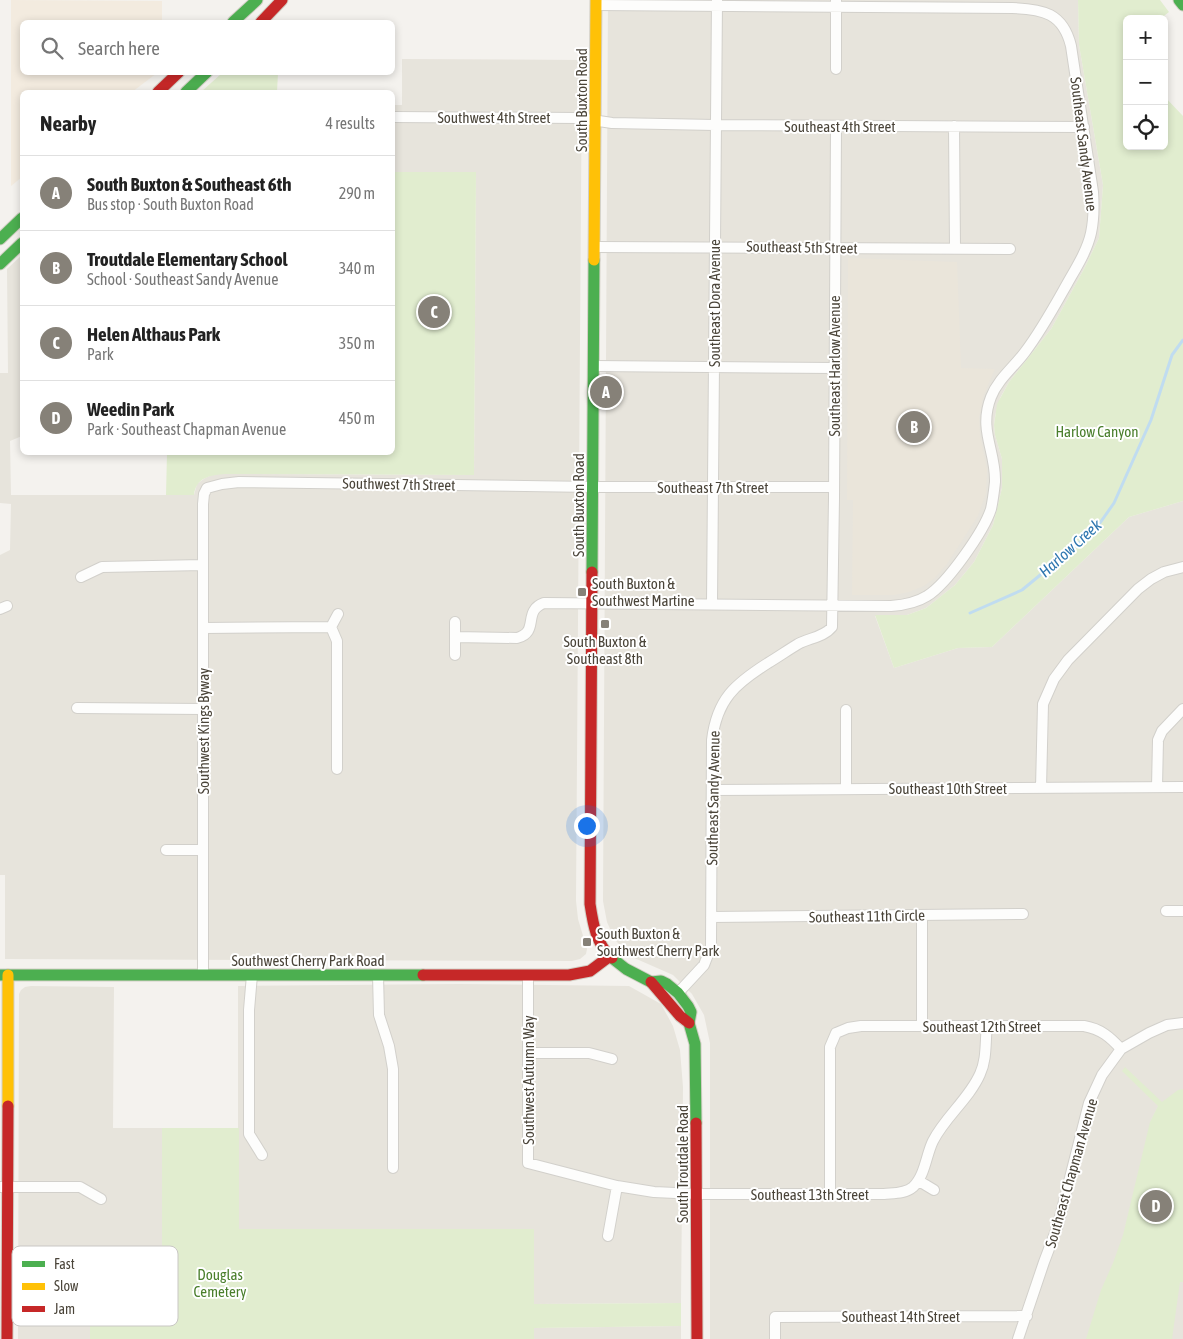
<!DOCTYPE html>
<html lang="en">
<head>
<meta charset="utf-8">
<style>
  :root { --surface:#fff; --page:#f2f2f2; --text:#222; --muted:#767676; --line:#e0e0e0; --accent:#868178 }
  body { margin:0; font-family:"Asap Condensed",sans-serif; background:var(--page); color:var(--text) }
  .controls { position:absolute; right:15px; top:15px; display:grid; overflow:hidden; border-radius:8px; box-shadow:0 2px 8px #0003 }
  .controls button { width:45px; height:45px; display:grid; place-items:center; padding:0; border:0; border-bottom:1px solid var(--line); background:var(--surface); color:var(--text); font:25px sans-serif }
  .you { position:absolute; left:586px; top:825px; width:18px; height:18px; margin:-12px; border:4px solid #fff; border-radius:50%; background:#1a73e8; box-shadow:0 0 0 8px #1a73e833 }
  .badge { display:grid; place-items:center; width:32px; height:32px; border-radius:50%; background:var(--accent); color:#fff; font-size:16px; font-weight:700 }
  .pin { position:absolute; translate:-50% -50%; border:2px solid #fff; box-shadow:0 1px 5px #0006 }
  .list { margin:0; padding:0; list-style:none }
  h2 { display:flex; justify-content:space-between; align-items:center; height:65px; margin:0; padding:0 20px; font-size:21px }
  h2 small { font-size:16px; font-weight:400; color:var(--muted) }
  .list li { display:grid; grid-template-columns:32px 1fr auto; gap:15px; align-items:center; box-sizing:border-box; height:75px; padding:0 20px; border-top:1px solid var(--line) }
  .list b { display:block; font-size:19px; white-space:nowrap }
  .list p { margin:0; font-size:16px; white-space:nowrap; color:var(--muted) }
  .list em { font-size:16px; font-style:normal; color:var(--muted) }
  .icon { flex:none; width:28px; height:28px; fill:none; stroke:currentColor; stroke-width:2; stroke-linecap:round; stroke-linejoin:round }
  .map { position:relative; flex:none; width:1183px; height:1339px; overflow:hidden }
  .search { position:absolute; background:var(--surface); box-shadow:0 2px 8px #0003; left:20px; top:20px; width:375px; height:55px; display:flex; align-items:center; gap:12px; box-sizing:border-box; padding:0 18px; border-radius:8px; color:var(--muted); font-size:19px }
  .panel { position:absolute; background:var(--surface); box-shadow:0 2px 8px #0003; left:20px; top:90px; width:375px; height:365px; border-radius:8px }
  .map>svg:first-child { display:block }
  .residential { fill:#e7e4dc }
  .commercial { fill:#f3ebdf }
  .education { fill:#eae5da }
  .green { fill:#e1edcf }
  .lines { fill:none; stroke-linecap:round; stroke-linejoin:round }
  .stream { stroke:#c0dcf0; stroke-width:3 }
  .street-casing { stroke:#d2d0cb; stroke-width:12 }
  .fast-casing { stroke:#d2cfc5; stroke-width:13 }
  .slow-casing { stroke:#d2cfc5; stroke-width:13 }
  .jam-casing { stroke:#d2cfc5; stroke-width:13 }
  .street { stroke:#fdfdfc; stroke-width:10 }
  .fast { stroke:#4caf50; stroke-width:11 }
  .slow { stroke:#ffc107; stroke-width:11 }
  .jam { stroke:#c62828; stroke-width:11 }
  .poi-dot { fill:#868178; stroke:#fff; stroke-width:2 }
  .labels { text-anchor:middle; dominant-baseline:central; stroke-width:4; stroke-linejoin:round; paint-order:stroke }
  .street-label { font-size:15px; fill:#4a4439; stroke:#fff }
  .park-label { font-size:15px; fill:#497e2b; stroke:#fff }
  .poi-label { font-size:15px; fill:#4a4439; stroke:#fff; text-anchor:start }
  .water-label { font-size:16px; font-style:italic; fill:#2f77b0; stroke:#fff }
  .key { fill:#fff; stroke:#c9c7c4; stroke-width:1 }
  .key-label { font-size:14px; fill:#4a4439 }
</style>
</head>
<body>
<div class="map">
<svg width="1183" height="1339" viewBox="0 0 1183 1339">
  <rect width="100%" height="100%" fill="#f4f2ee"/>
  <path class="residential" d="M608 0H1078L1079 45 1103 185 1099 238 1084 269 1051 329 1009 382 1000 398 995 416 994 425 995 435 1002 459V488L993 525 974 562 955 585 926 608 907 615 875 616 894 668 958 648 992 647 1129 517 1183 501V1339H710V1043L704 1015 692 994 673 975 632 957 615 940 607 922 603 901Z
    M402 59 582 60 576 901 578 919 587 949 586 954 580 959 572 961 5 959V875H0V555L10 550 11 504 0 503V373H8L7 269 22 255V436L10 441 11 495H194L197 484 205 478 214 474H225L474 475 476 172H393V105H402Z
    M459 984 629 986 661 1004 673 1026 680 1050 683 1087 681 1303 534 1304 533 1229H238V986Z
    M31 986 114 987 113 1128H162V1278L158 1282 90 1283V1339H18L19 994 21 990 25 987Z
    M681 1326V1339H534V1328Z"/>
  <path class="commercial" d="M11 0 162 1V22H22V72L157 73 132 92H22V177L11 186Z"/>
  <path class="education" d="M848 258 957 262 961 368 995 369 983 397 979 418 980 436 987 470 986 493 978 516 947 564 935 578 924 586 909 592 894 595H852L853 500H847Z"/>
  <path class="green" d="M1078 0H1160L1169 12 1160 19H1127V146H1164V96L1183 116V501L1129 517 992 647 958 648 894 668 875 615H907L926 608 955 585 974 562 993 525 1002 488V459L995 435 994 425 997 404 1009 382 1051 329 1084 269 1099 238 1103 185 1079 45Z
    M222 73H278L277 92H201Z
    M393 172H476L474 475 225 474C211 475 196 477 194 495H166L167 453 392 452Z
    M1125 1067 1162 1102 1178 1090 1183 1089V1282H1180L1172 1339H1086L1101 1290 1113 1263 1123 1235 1150 1122 1158 1106 1122 1071Z
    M162 1128H239V1229H534V1304L681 1303V1326L534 1328V1339H90V1283L158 1282 162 1278Z"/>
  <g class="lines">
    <path class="stream" d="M970 613 1022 590 1095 530 1114 503 1151 420 1172 355 1183 340"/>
    <g class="street-casing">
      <path id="street" d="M836 0V69
        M392 117 579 118 612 123 715 125 1084 127
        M954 126 955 248
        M595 247 1010 249
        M594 366 834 368
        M81 577 102 567 203 565
        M712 605 717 1
        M0 609 7 606
        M455 622V655
        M331 627 337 641V769
        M331 627 338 614
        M204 628 331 627
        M455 637 517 638C540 632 522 611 544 603L891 606C904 605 916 603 927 596 947 584 984 531 991 509 993 500 994 491 995 482 996 451 978 430 991 397 998 379 1014 367 1025 352 1041 331 1054 307 1067 284 1076 268 1087 251 1091 233 1094 219 1094 206 1093 192L1071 46C1063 13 1043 9 1012 8L596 5
        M77 708 203 709
        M1157 787 1158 740 1162 731 1183 709
        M1041 788 1043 704 1054 679 1068 660 1138 589 1151 579 1164 572 1183 567
        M846 789V710
        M712 790 1183 787
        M166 850H203
        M1166 911H1183
        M711 917 1023 914
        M203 975V504L204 494 207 488 222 484 239 482 593 487H834
        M252 975 249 1010V1134L262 1155
        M378 975 379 1015 389 1046 393 1069V1168
        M528 975V1163L617 1186 654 1192 697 1194H884C893 1193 905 1194 913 1187 925 1176 926 1155 933 1141 945 1117 969 1099 980 1074 987 1059 985 1042 987 1025
        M678 993 704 965 711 947 712 740C717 699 735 684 768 663 778 657 788 650 798 644 809 638 824 637 832 627L834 498 836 126
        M922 1025V915
        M836 1033 848 1028 861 1026H1084C1101 1029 1110 1037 1121 1049
        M528 1053H589L612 1059
        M919 1181 934 1190
        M1 1187H80L101 1199
        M830 1193V1047L836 1033
        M608 1236 617 1186
        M775 1339V1317L1027 1316
        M1018 1339 1044 1262 1058 1225 1089 1103 1102 1075 1121 1049 1149 1033 1167 1025 1183 1023"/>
    </g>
    <g class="fast-casing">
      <path id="fast" d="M1179 0 1183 5
        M233 22 257 0
        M186 92 207 72
        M0 239 22 218
        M0 264 22 243
        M592 572 594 260
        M612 958 626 969 651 982 661 981 667 984 678 993 688 1006 691 1012 689 1023 695 1044 696 1123
        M0 975H423"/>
    </g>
    <g class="slow-casing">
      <path id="slow" d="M594 260 596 0
        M8 1106V975"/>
    </g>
    <g class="jam-casing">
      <path id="jam" d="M261 22 282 0
        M158 92 179 72
        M592 572 590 904C593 924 596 944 612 958
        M423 975H569L590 971 610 956
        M651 982 680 1016 689 1023
        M696 1123 697 1339
        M7 1339 8 1106"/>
    </g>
    <use href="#street" class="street"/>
    <use href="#fast" class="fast"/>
    <use href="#slow" class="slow"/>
    <use href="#jam" class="jam"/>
  </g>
  <g class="poi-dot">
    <rect x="577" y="587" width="10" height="10" rx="2.5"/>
    <rect x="600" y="619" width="10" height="10" rx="2.5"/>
    <rect x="582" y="937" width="10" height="10" rx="2.5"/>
  </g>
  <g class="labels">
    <g class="street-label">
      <text transform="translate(581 100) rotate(-90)">South Buxton Road</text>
      <text x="494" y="117">Southwest 4th Street</text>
      <text x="840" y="126">Southeast 4th Street</text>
      <text transform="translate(1084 144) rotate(83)">Southeast Sandy Avenue</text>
      <text transform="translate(802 247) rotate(1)">Southeast 5th Street</text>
      <text transform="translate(714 303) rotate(-90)">Southeast Dora Avenue</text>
      <text transform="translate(834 366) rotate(-90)">Southeast Harlow Avenue</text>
      <text transform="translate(399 484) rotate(1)">Southwest 7th Street</text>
      <text x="713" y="487">Southeast 7th Street</text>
      <text transform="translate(578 505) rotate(-90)">South Buxton Road</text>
      <text transform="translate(203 731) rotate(-90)">Southwest Kings Byway</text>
      <text x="948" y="788">Southeast 10th Street</text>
      <text transform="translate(713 798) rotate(-89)">Southeast Sandy Avenue</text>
      <text transform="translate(867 916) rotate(-1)">Southeast 11th Circle</text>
      <text x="308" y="960">Southwest Cherry Park Road</text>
      <text x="982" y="1026">Southeast 12th Street</text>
      <text transform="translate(528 1080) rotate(-90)">Southwest Autumn Way</text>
      <text transform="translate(682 1164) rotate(-90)">South Troutdale Road</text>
      <text transform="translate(1071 1173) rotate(-74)">Southeast Chapman Avenue</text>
      <text x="810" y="1194">Southeast 13th Street</text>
      <text x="901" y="1316">Southeast 14th Street</text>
    </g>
    <g class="park-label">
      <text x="1097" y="431">Harlow Canyon</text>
      <text x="220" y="1274">Douglas<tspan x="220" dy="17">Cemetery</tspan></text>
    </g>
    <g class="poi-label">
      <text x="592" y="583">South Buxton &amp;<tspan x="592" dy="17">Southwest Martine</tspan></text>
      <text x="605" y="641" text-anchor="middle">South Buxton &amp;<tspan x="605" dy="17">Southeast 8th</tspan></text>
      <text x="597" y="933">South Buxton &amp;<tspan x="597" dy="17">Southwest Cherry Park</tspan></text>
    </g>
    <g class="water-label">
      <text transform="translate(1070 548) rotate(-42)">Harlow Creek</text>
    </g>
  </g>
  <rect x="12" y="1246" width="166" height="80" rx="8" class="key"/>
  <rect x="22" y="1261" width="23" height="6" fill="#4caf50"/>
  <rect x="22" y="1283" width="23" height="7" fill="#ffc107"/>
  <rect x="22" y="1306" width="23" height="6" fill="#c62828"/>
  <g class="key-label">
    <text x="54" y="1269">Fast</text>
    <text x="54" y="1291">Slow</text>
    <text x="54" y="1314">Jam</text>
  </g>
</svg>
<div class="controls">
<button>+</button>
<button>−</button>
<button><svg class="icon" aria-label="locate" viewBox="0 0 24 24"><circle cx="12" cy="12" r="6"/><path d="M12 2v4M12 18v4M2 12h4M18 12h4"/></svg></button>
</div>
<div class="you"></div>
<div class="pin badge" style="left:606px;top:392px">A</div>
<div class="pin badge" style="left:914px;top:427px">B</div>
<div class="pin badge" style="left:434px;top:312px">C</div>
<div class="pin badge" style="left:1156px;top:1206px">D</div>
<div class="search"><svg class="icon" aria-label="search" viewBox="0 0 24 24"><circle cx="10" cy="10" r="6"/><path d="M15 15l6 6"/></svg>Search here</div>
<section class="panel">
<h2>Nearby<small>4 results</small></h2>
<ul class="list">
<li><span class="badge">A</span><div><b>South Buxton &amp; Southeast 6th</b><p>Bus stop · South Buxton Road</p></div><em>290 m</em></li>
<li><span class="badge">B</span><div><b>Troutdale Elementary School</b><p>School · Southeast Sandy Avenue</p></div><em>340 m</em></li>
<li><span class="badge">C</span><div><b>Helen Althaus Park</b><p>Park</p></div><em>350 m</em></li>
<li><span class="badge">D</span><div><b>Weedin Park</b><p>Park · Southeast Chapman Avenue</p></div><em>450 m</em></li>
</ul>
</section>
</div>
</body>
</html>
